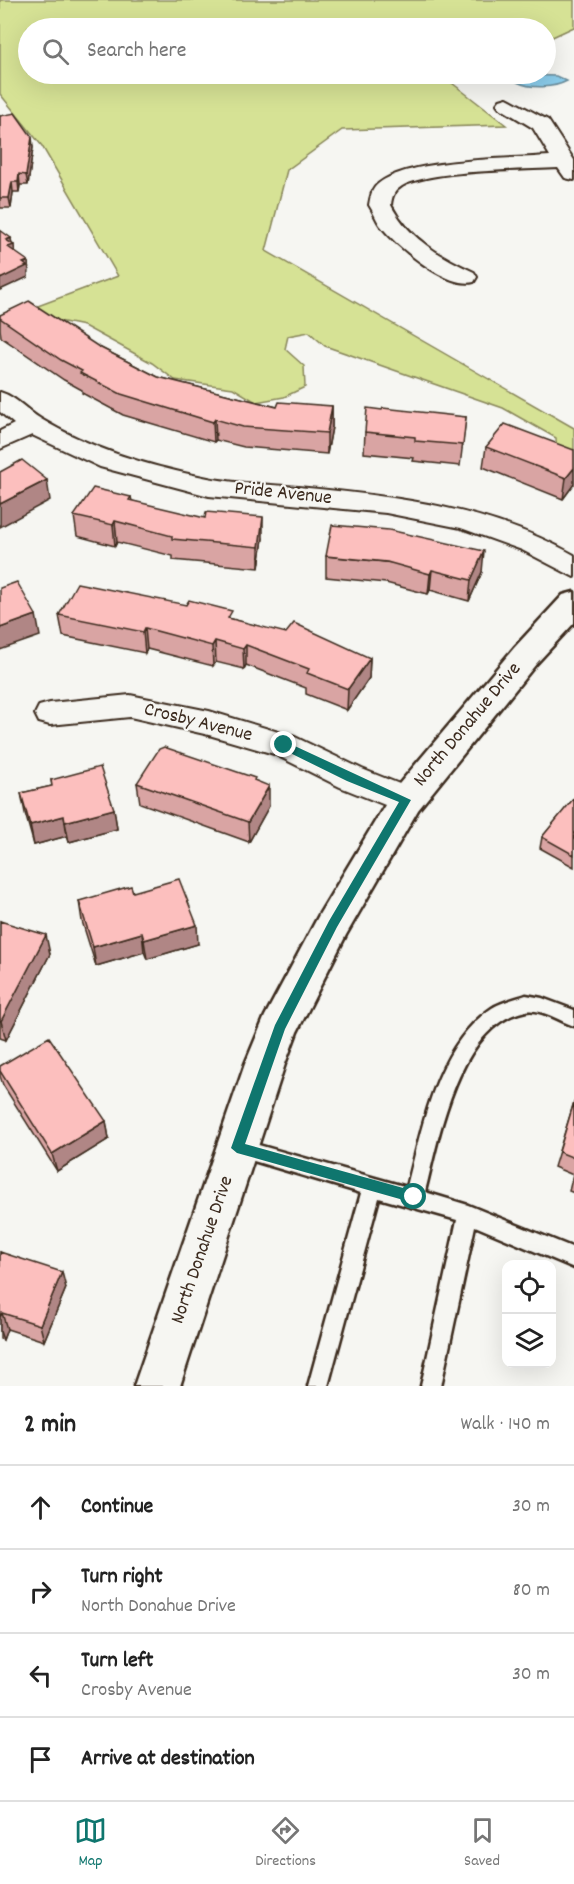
<!DOCTYPE html>
<html lang="en">
<head>
<meta charset="utf-8">
<style>
  :root { --surface:#fff; --page:#f6f6f6; --text:#222; --muted:#767676; --line:#e0e0e0; --accent:#0f766e }
  body { margin:0; font-family:Dekko,sans-serif; background:var(--page); color:var(--text) }
  .controls { position:absolute; right:18px; bottom:18px; display:grid; overflow:hidden; border-radius:12px; box-shadow:0 6px 24px #0002 }
  .controls button { width:54px; height:54px; display:grid; place-items:center; padding:0; border:0; border-bottom:2px solid var(--line); background:var(--surface); color:var(--text); font:30px sans-serif }
  .stop { position:absolute; width:18px; height:18px; margin:-14px; border:4px solid #0f766e; border-radius:50%; background:#fff }
  .stop.end { background:#0f766e; border-color:#fff; box-shadow:0 2px 6px #0008 }
  .list { margin:0; padding:0; list-style:none }
  h2 { display:flex; justify-content:space-between; align-items:center; height:78px; margin:0; padding:0 24px; font-size:26px }
  h2 small { font-size:20px; font-weight:400; color:var(--muted) }
  .list li { display:grid; grid-template-columns:39px 1fr auto; gap:18px; align-items:center; box-sizing:border-box; height:84px; padding:0 24px; border-top:2px solid var(--line) }
  .list b { display:block; font-size:22px; white-space:nowrap }
  .list p { margin:0; font-size:20px; white-space:nowrap; color:var(--muted) }
  .list em { font-size:20px; font-style:normal; color:var(--muted) }
  .icon { flex:none; width:33px; height:33px; fill:none; stroke:currentColor; stroke-width:2; stroke-linecap:round; stroke-linejoin:round }
  .map { position:relative; flex:none; width:574px; height:1386px; overflow:hidden }
  .search { position:absolute; background:var(--surface); box-shadow:0 6px 24px #0002; left:18px; right:18px; top:18px; height:66px; display:flex; align-items:center; gap:15px; box-sizing:border-box; padding:0 21px; border-radius:33px; color:var(--muted); font-size:22px }
  .sheet { height:414px; background:var(--surface) }
  nav { display:flex; justify-content:space-around; align-items:center; box-sizing:border-box; height:84px; border-top:2px solid var(--line); background:var(--surface); font-size:16px; color:var(--muted) }
  nav a { display:grid; justify-items:center; gap:3px }
  nav .on { color:var(--accent) }
  .map>svg:first-child { display:block }
  .green { fill:#d6e295; stroke:#88865a; stroke-width:1.5 }
  .water { fill:#8bcdec; stroke:#6b8c9a; stroke-width:1.5 }
  .lines { fill:none; stroke-linecap:round; stroke-linejoin:round }
  .service-casing { stroke:#3b2a1e; stroke-width:5 }
  .minor-casing { stroke:#3b2a1e; stroke-width:4 }
  .tertiary-casing { stroke:#3b2a1e; stroke-width:5 }
  .service { fill:#f6f6f2; fill-rule:evenodd }
  .minor { fill:#f6f6f2; fill-rule:evenodd }
  .tertiary { fill:#f6f6f2; fill-rule:evenodd }
  .wall { fill:#d9a4a3; stroke:#3b2a1e; stroke-width:1.5 }
  .shaded-wall { fill:#b08685; stroke:#3b2a1e; stroke-width:1.5 }
  .building { fill:#fcbfbe; stroke:#3b2a1e; stroke-width:1.5 }
  .route { fill:#0f766e }
  .labels { text-anchor:middle; dominant-baseline:central; stroke-width:4.5; stroke-linejoin:round; paint-order:stroke }
  .street-label { font-size:20px; fill:#3b2a1e; stroke:#f6f6f2 }
</style>
</head>
<body>
<div class="map">
<svg width="574" height="1386" viewBox="0 0 574 1386">
  <rect width="100%" height="100%" fill="#f6f6f2"/>
  <filter id="ink" filterUnits="userSpaceOnUse"><feTurbulence type="fractalNoise" baseFrequency=".0167" numOctaves="2"/><feDisplacementMap in="SourceGraphic" scale="12" xChannelSelector="R" yChannelSelector="G"/><feConvolveMatrix kernelMatrix="1 2 1 2 8 2 1 2 1" color-interpolation-filters="sRGB"/></filter>
  <g filter="url(#ink)">
    <path class="green" d="M0 0H574V27L546 40V28H28V74H472L452 83 506 125 342 130 287 170 266 251 574 428V467L557 460 556 438 503 408 325 346 309 332 288 336 285 349 304 366 305 387 284 397 256 402 233 388 175 380 152 363 84 326 19 313 118 276 42 146 0 94Z"/>
    <path class="water" d="M522 75 556 76 567 81C554 88 531 89 517 82V78Z"/>
    <g class="lines">
      <g class="service-casing">
        <path id="service" d="M526 995 542 998 574 1010V1026C560 1021 540 1008 526 1011 458 1024 439 1137 425 1192L468 1205 574 1248V1268L475 1226 441 1386H421L457 1220 379 1198 328 1386H308L361 1193 230 1154 228 1148 230 1142 237 1139 407 1187C423 1126 436 1046 492 1008 501 1002 515 999 526 995Z"/>
      </g>
      <g class="minor-casing">
        <path id="minor" d="M507 98 548 120 574 160V180L565 178 558 168C521 170 431 170 402 186 394 191 392 196 391 205 408 238 441 257 474 272L477 277 474 282C447 289 396 246 380 225 376 219 373 211 369 205 370 199 371 192 375 187 401 158 510 159 550 156L533 128 500 108 497 104 500 100Z
          M0 392C17 397 27 411 41 419 91 449 151 467 208 478 237 484 269 484 298 487 394 496 489 507 574 555V577L522 550 461 528 386 513 209 496 100 467 32 435 0 449V431L14 424 0 412Z
          M130 695 209 711 295 737 362 769 417 791 422 800 417 809 406 813 395 809 340 787 274 754 209 735 130 717 50 725 39 722 35 714 39 706 50 703Z"/>
      </g>
      <g class="tertiary-casing">
        <path id="tertiary" d="M574 592V623L536 664 418 810 346 935 297 1032 285 1064 180 1386H134L245 1064 265 1016 320 913 394 790 514 648 563 595Z"/>
      </g>
      <use href="#service" class="service"/>
      <use href="#minor" class="minor"/>
      <use href="#tertiary" class="tertiary"/>
    </g>
    <path class="wall" d="M0 116 33 147 28 185H20L19 192H13L11 208H0Z
      M0 315 99 347 158 377 277 407 332 406V427L327 454 244 447 216 440 214 442 123 415 82 393V390L64 380 1 337 0 329Z
      M466 417 460 466 413 461 414 458 364 453 365 432Z
      M486 447 574 450V484L563 499 483 467Z
      M131 497 132 501 263 538 259 568 173 560V556L117 542 115 546 77 536 74 516Z
      M326 556 482 572 469 601 430 590 428 594 386 583 326 577Z
      M59 615 232 619 370 658 369 678 347 710 306 694V688L246 665 244 669 216 662 213 666 147 649 145 653 63 636Z
      M51 780 114 809 117 829 69 842 67 836 34 845 25 813 21 793 52 786Z
      M255 781 269 806 249 842 140 803 137 783Z
      M574 798V867L540 848 542 837Z
      M133 892 198 944 147 959 144 952 96 966 82 921 79 901Z
      M0 921 50 954 6 1040 0 1038Z
      M0 1071 106 1121 109 1139 57 1171 3 1085 0 1076Z
      M574 1102V1193L569 1191 573 1175 554 1167Z
      M0 1252 66 1288 44 1341 7 1329 3 1340 0 1339Z"/>
    <path class="shaded-wall" d="M32 137 33 147 28 185 26 175Z
      M19 174 20 185 19 192 18 182Z
      M12 182 13 192 11 208 9 198Z
      M11 238 12 245H14L15 255 9 258 6 240Z
      M28 261 29 272H28V277L0 290V279Z
      M332 406V427L327 454V433Z
      M215 419 216 440 214 442 213 422Z
      M574 468V484L563 499 566 478Z
      M47 480 50 500 0 527V504Z
      M263 517V538L259 568V547Z
      M115 521 117 542 115 546 113 525Z
      M484 551 482 572 469 601 471 580Z
      M432 570 430 590 428 594 430 574Z
      M36 615 40 636 0 650V628Z
      M145 628 147 649 145 653 143 632Z
      M215 641 216 662 213 666 212 646Z
      M246 645V665L244 669 243 649Z
      M370 658 369 678 347 710 348 689Z
      M269 786V806L249 842 248 822Z
      M114 809 117 829 69 842 65 822Z
      M64 816 67 836 34 845 30 825Z
      M197 925 198 944 147 959 144 940Z
      M142 933 144 952 96 966 93 947Z
      M46 935 50 954 6 1040 1 1021Z
      M106 1121 109 1139 57 1171 52 1154Z
      M62 1272 66 1288 44 1341 40 1325Z
      M2 1313 7 1329 3 1340 0 1331V1317Z"/>
    <path class="building" d="M15 113 32 137 26 175 19 174 18 182H12L9 198H0V116Z
      M0 230 11 238 6 240 14 245 8 247 28 261 23 263 27 266 0 279Z
      M29 301 99 347 158 377 277 407 279 402 332 406 327 433 243 427 215 419 213 422 121 394 80 373 82 371 61 360 0 318V315Z
      M367 408 382 410 383 408 466 417 463 445 415 441V437L365 432Z
      M505 424 574 450V468L566 478 486 447Z
      M22 460 47 480 0 504V472Z
      M93 488 131 497 129 500 205 518 206 512 263 517 259 547 172 539V536L115 521 113 525 74 516Z
      M332 525 389 530 484 551 471 580 432 570 430 574 387 562 326 556Z
      M17 582 36 615 0 628V588Z
      M77 583 186 605 189 600 232 611 228 618 286 633 294 623 370 658 348 689 307 673 309 669 246 645 243 649 215 641 212 646 145 628 143 632 59 615Z
      M164 747 255 778 254 780 269 786 248 822 137 783 159 749Z
      M100 767 114 809 65 822 64 816 30 825 21 793 52 786 51 780Z
      M574 798V855L542 837Z
      M179 879 197 925 144 940 142 933 93 947 79 901 131 886 133 892Z
      M0 921 46 935 1 1021H0Z
      M49 1037 106 1121 52 1154 0 1071V1066Z
      M574 1102V1158L559 1152Z
      M0 1252 62 1272 40 1325 2 1313 0 1317Z"/>
  </g>
  <path class="route" d="M284 741 411 800 337 927 285 1029 245 1144 414 1191 420 1197 414 1203 237 1153 231 1148 275 1025 329 921 399 802 347 781 280 748V742Z"/>
  <g class="labels">
    <g class="street-label">
      <text transform="translate(283 494) rotate(6)">Pride Avenue</text>
      <text transform="translate(198 723) rotate(14)">Crosby Avenue</text>
      <text transform="translate(468 725) rotate(-50)">North Donahue Drive</text>
      <text transform="translate(203 1250) rotate(-71)">North Donahue Drive</text>
    </g>
  </g>
</svg>
<div class="controls">
<button><svg class="icon" aria-label="locate" viewBox="0 0 24 24"><circle cx="12" cy="12" r="6"/><path d="M12 2v4M12 18v4M2 12h4M18 12h4"/></svg></button>
<button><svg class="icon" aria-label="layers" viewBox="0 0 24 24"><path d="M12 4l9 5-9 5-9-5zM3 14l9 5 9-5"/></svg></button>
</div>
<div class="stop" style="left:414px;top:1197px"></div>
<div class="stop end" style="left:284px;top:745px"></div>
<div class="search"><svg class="icon" aria-label="search" viewBox="0 0 24 24"><circle cx="10" cy="10" r="6"/><path d="M15 15l6 6"/></svg>Search here</div>
</div>
<section class="sheet">
<h2>2 min<small>Walk · 140 m</small></h2>
<ul class="list">
<li><svg class="icon" aria-label="ahead" viewBox="0 0 24 24"><path d="M12 20V5M6 11l6-6 6 6"/></svg><div><b>Continue</b></div><em>30 m</em></li>
<li><svg class="icon" aria-label="right" viewBox="0 0 24 24"><path d="M7 20v-9h11M14 6l5 5-5 5"/></svg><div><b>Turn right</b><p>North Donahue Drive</p></div><em>80 m</em></li>
<li><svg class="icon" aria-label="left" viewBox="0 0 24 24"><path d="M17 20v-9H6M10 6l-5 5 5 5"/></svg><div><b>Turn left</b><p>Crosby Avenue</p></div><em>30 m</em></li>
<li><svg class="icon" aria-label="arrive" viewBox="0 0 24 24"><path d="M6 21V4h12l-3 4 3 4H6"/></svg><div><b>Arrive at destination</b></div></li>
</ul>
</section>
<nav>
<a class="on"><svg class="icon" aria-label="map" viewBox="0 0 24 24"><path d="M3 6l6-2 6 2 6-2v14l-6 2-6-2-6 2zM9 4v14M15 6v14"/></svg>Map</a>
<a><svg class="icon" aria-label="directions" viewBox="0 0 24 24"><path d="M12 3l9 9-9 9-9-9zM9 14v-3h6M13 9l2 2-2 2"/></svg>Directions</a>
<a><svg class="icon" aria-label="saved" viewBox="0 0 24 24"><path d="M7 4h10v16l-5-4-5 4z"/></svg>Saved</a>
</nav>
</body>
</html>
